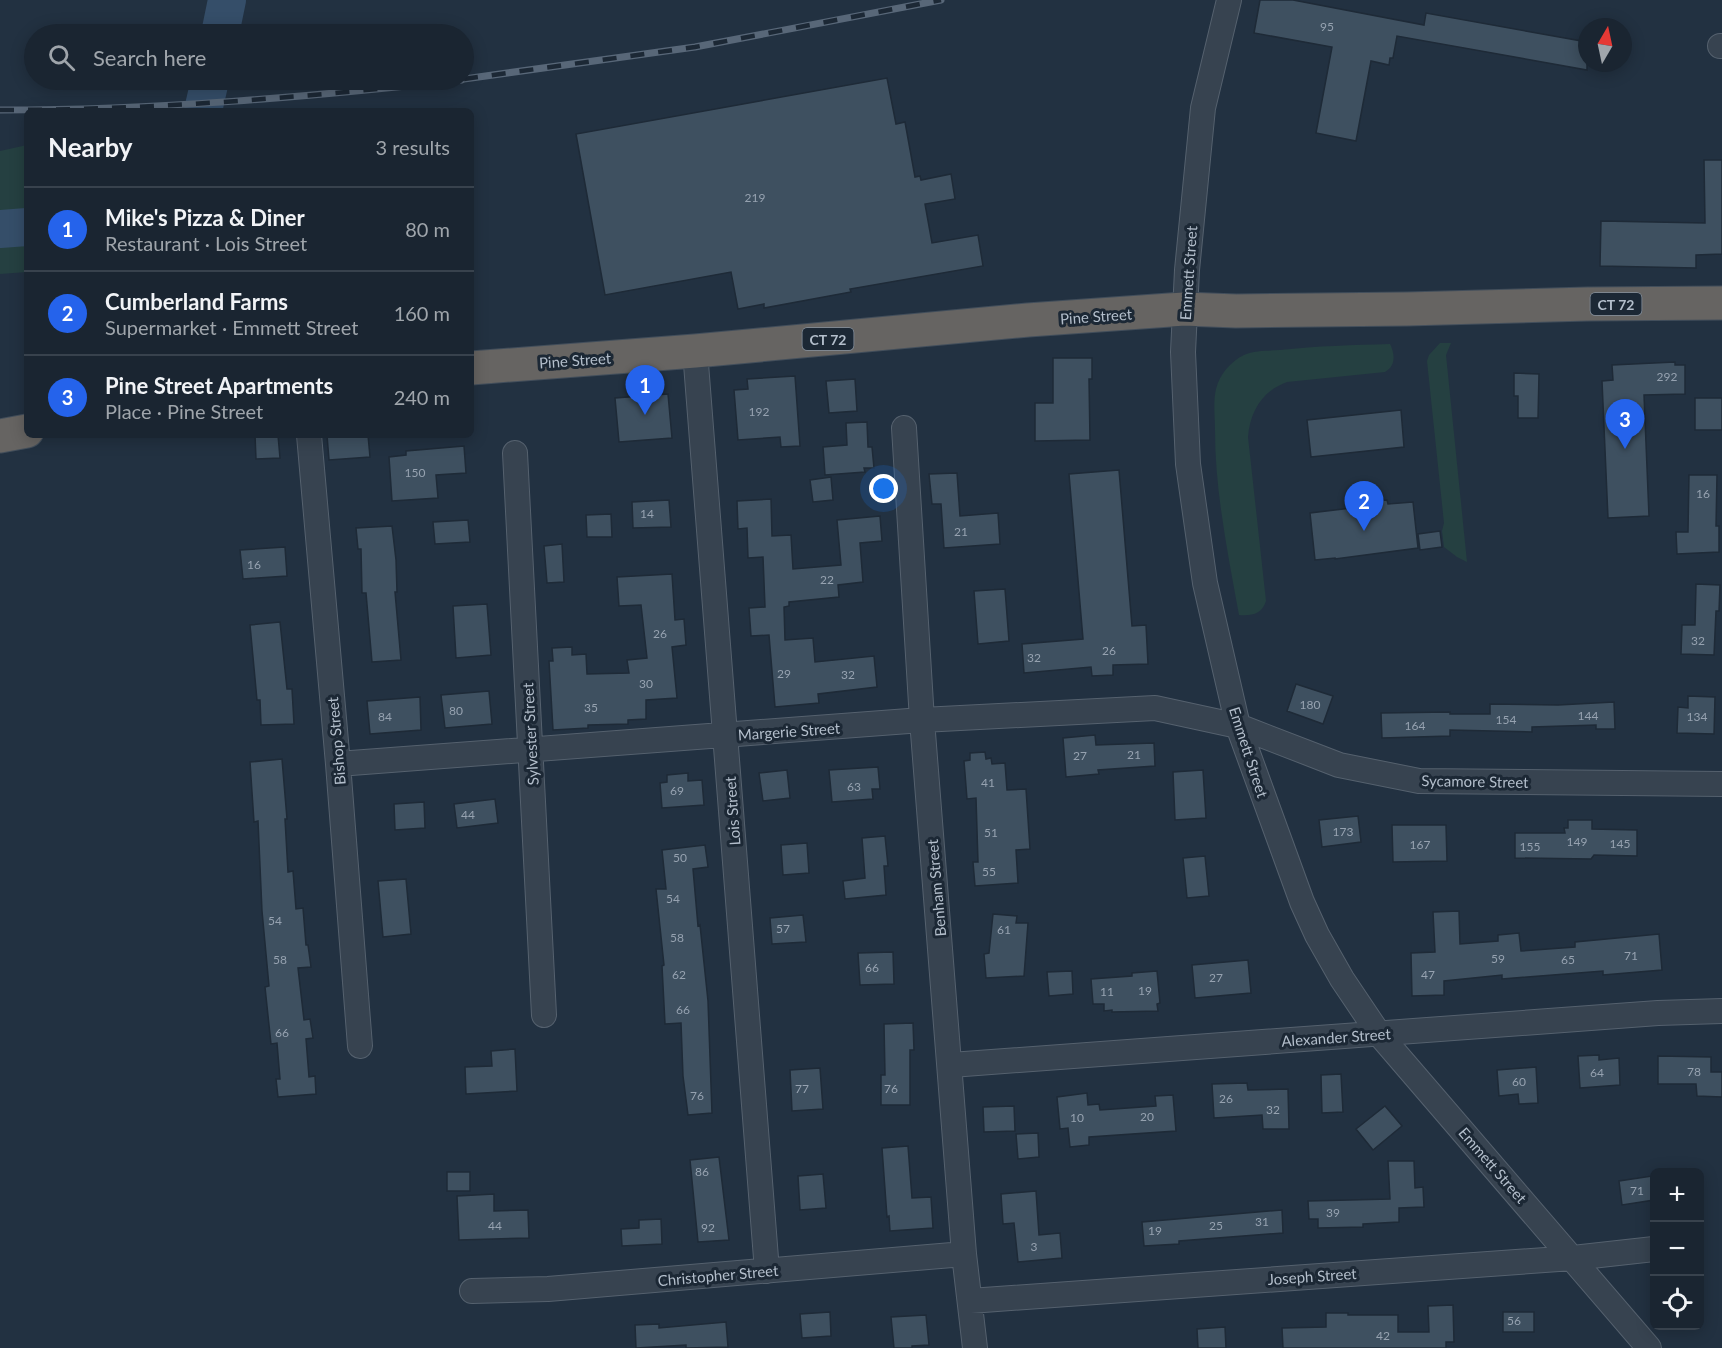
<!DOCTYPE html>
<html lang="en">
<head>
<meta charset="utf-8">
<style>
  :root { --surface:#1a2531; --page:#232d39; --text:#f1f3f6; --muted:#9fa5ab; --line:#38424d; --accent:#2563eb }
  body { margin:0; font-family:Lato,sans-serif; background:var(--page); color:var(--text) }
  .controls { position:absolute; right:18px; bottom:18px; display:grid; overflow:hidden; border-radius:9px; box-shadow:0 3px 15px #0003 }
  .controls button { width:54px; height:54px; display:grid; place-items:center; padding:0; border:0; border-bottom:2px solid var(--line); background:var(--surface); color:var(--text); font:30px sans-serif }
  .compass { position:absolute; left:1578px; top:18px; width:54px; height:54px; border-radius:50%; background:var(--surface); box-shadow:0 3px 15px #0003; rotate:9deg }
  .you { position:absolute; left:884px; top:489px; width:21px; height:21px; margin:-15px; border:4px solid #fff; border-radius:50%; background:#1a73e8; box-shadow:0 0 0 9px #1a73e833 }
  .badge { display:grid; place-items:center; width:39px; height:39px; border-radius:50%; background:var(--accent); color:#fff; font-size:20px; font-weight:700 }
  .pin { position:absolute; translate:-50% -50px; filter:drop-shadow(0 2px 3px #0008) }
  .pin::after { content:''; position:absolute; top:32px; width:21px; height:18px; background:inherit; clip-path:polygon(0 0,100% 0,50% 100%) }
  .list { margin:0; padding:0; list-style:none }
  h2 { display:flex; justify-content:space-between; align-items:center; height:78px; margin:0; padding:0 24px; font-size:26px }
  h2 small { font-size:20px; font-weight:400; color:var(--muted) }
  .list li { display:grid; grid-template-columns:39px 1fr auto; gap:18px; align-items:center; box-sizing:border-box; height:84px; padding:0 24px; border-top:2px solid var(--line) }
  .list b { display:block; font-size:22px; white-space:nowrap }
  .list p { margin:0; font-size:20px; white-space:nowrap; color:var(--muted) }
  .list em { font-size:20px; font-style:normal; color:var(--muted) }
  .icon { flex:none; width:33px; height:33px; fill:none; stroke:currentColor; stroke-width:2; stroke-linecap:round; stroke-linejoin:round }
  .map { position:relative; flex:none; width:1722px; height:1348px; overflow:hidden }
  .search { position:absolute; background:var(--surface); box-shadow:0 3px 15px #0003; left:24px; top:24px; width:450px; height:66px; display:flex; align-items:center; gap:15px; box-sizing:border-box; padding:0 21px; border-radius:33px; color:var(--muted); font-size:22px }
  .panel { position:absolute; background:var(--surface); box-shadow:0 3px 15px #0003; left:24px; top:108px; width:450px; height:330px; border-radius:9px }
  .map>svg:first-child { display:block }
  .green { fill:#254041 }
  .lines { fill:none; stroke-linecap:round; stroke-linejoin:round }
  .river { stroke:#354e69; stroke-width:38 }
  .building { fill:#3e5060; stroke:#1e2a37; stroke-width:1.5 }
  .minor-casing { stroke:#55616e; stroke-width:26 }
  .trunk-casing { stroke:#424e5b; stroke-width:35 }
  .minor { stroke:#374350; stroke-width:24 }
  .trunk { stroke:#666462; stroke-width:33 }
  .rail-casing { stroke:#586778; stroke-width:7 }
  .rail { stroke:#1c2835; stroke-width:4.5; stroke-dasharray:14; stroke-linecap:butt }
  .labels { text-anchor:middle; dominant-baseline:central; stroke-width:6; stroke-linejoin:round; paint-order:stroke }
  .number-label { font-size:12px; fill:#96a2b0 }
  .shield { fill:#1c2835; stroke:#86919e; stroke-width:1.5 }
  .shield-label { font-size:14px; font-weight:bold; fill:#b3becb }
  .street-label { font-size:15px; fill:#b3becb; stroke:#1c2835 }
</style>
</head>
<body>
<div class="map">
<svg width="1722" height="1348" viewBox="0 0 1722 1348">
  <rect width="100%" height="100%" fill="#223141"/>
  <path class="green" d="M27 145V272L0 274V151Z
    M1440 343H1451L1446 355 1467 562 1457 557 1444 547 1442 531 1444 523 1427 361 1429 355Z
    M1390 344C1395 354 1396 366 1385 372L1287 382C1262 391 1250 412 1248 437L1266 601C1262 614 1252 616 1239 615 1228 554 1215 492 1215 430 1215 417 1213 402 1216 389 1220 374 1230 362 1244 355 1255 350 1269 351 1280 350 1317 346 1353 345 1390 344Z"/>
  <g class="lines">
    <path class="river" d="M220 34 227 0
      M203 111 210 80
      M0 229 27 227"/>
  </g>
  <path class="building" d="M1260 0H1293L1424 25 1426 13 1587 42V70L1397 36 1393 58H1390L1389 65 1371 61 1356 141 1316 133 1332 47 1254 33Z
    M887 78 896 124 905 122 915 177 920 176 921 180 951 174 955 199 925 204 932 243 978 235 983 266 850 289 851 292 764 308V304L738 309 731 272 605 295 576 134Z
    M1704 160H1722V254L1696 255V268L1600 266 1601 221 1705 223Z
    M1053 358H1092V379H1089L1090 440 1035 441V403H1053Z
    M1675 362V365H1685V394L1644 395 1649 516 1608 518 1602 381 1613 380 1612 365Z
    M1514 373 1539 374 1538 418H1518V396H1514Z
    M795 376 800 446 781 447 780 437 738 440 734 390 748 389 747 379Z
    M855 379 857 411 829 413 826 381Z
    M668 394 672 438 619 442 615 398Z
    M1695 398H1722V430H1695Z
    M1401 410 1404 447 1311 457 1307 420Z
    M867 422 868 447H872L874 468H864L865 472 825 475 823 447 847 445 846 423Z
    M255 435H278L280 458 256 459Z
    M327 435H368L370 457 329 460Z
    M464 446 466 473 436 475 438 498 392 501 389 457 406 455V451Z
    M1119 470 1132 626 1146 625 1148 664 1113 665V675L1092 676 1091 667 1024 673 1022 644 1083 639 1069 474Z
    M957 473 960 516 998 513 1000 544 944 548 941 504H932L929 474Z
    M1689 475H1717L1716 526H1719V552L1677 554 1676 532H1688Z
    M831 477 833 500 813 502 810 480Z
    M771 499 772 536 791 535 793 569 841 565 837 520 880 516 882 541 860 543 863 582 838 585 839 597 789 602V606L784 607 785 640 813 638 815 662 874 656 877 687 818 694 819 703 775 707 769 635 751 636 749 608 765 607 763 557 748 558 747 528 738 529 737 501Z
    M669 500 671 527 633 528 632 502Z
    M1387 500 1388 504 1413 502 1418 548 1335 559V558L1315 560 1310 513 1351 508V504Z
    M611 514 612 537H587L586 515Z
    M468 520 470 542 435 544 433 522Z
    M392 526 396 560 397 592H395L401 660 372 662 366 593H362L361 549H358L356 528Z
    M1440 531 1442 547 1420 550 1418 534Z
    M562 544 564 582 547 583 544 546Z
    M285 547 287 576 243 579 240 550Z
    M672 574 675 620 684 619 686 645 672 647 677 698 646 700V719L628 720V724L588 725V728L553 730 549 661H553L552 648 572 647V655L586 654 587 674 629 673 627 660 647 658 641 605 619 606 617 577Z
    M1696 584 1720 585 1719 611H1716L1714 655 1681 654 1682 625H1695Z
    M1005 589 1009 641 978 644 974 591Z
    M487 604 491 655 456 658 453 606Z
    M280 622 287 689H292L294 724 261 725 260 700H257L250 625Z
    M1296 684 1333 696 1323 724 1287 711Z
    M489 691 492 724 445 728 441 695Z
    M1688 696 1715 697 1714 734 1677 733 1678 707 1688 708Z
    M420 697 421 730 370 734 367 701Z
    M1614 702 1615 729H1596V725L1532 727V732L1450 730V736L1382 738 1381 713 1450 712V714H1490V704L1558 705Z
    M1095 735 1096 745 1154 743 1155 766 1098 770 1099 774 1066 777 1063 738Z
    M985 752 986 759 991 758 992 764 1005 763 1007 790 1026 789 1030 849 1016 850 1018 883 975 886 973 862H978L976 798 967 799 964 761 970 760V753Z
    M282 759 287 819H285L288 872 293 871 296 909 303 908 306 945H308L311 967 298 968 304 1020 310 1019 313 1038 306 1039 309 1077 315 1076 316 1094 278 1097 276 1079H280L277 1043 271 1044 265 987 269 986 262 911 258 821 254 822 250 762Z
    M878 767 880 789H872L873 799 832 802 829 770Z
    M787 770 790 798 763 801 759 773Z
    M1203 770 1206 818 1175 820 1173 772Z
    M688 773V781L702 780 704 805 662 808 660 783 667 782V775Z
    M495 799 498 823 457 828 454 804Z
    M424 802 425 828 395 830 394 804Z
    M1358 816 1361 842 1322 847 1319 820Z
    M1568 820H1592V829L1637 830V856L1594 855 1591 859 1515 858V833H1565L1564 828H1568Z
    M1392 825H1446L1447 861 1393 862Z
    M885 836 888 866H884L886 895 845 899 843 881 865 878 862 838Z
    M807 843 809 873 783 875 781 845Z
    M705 845 708 867 693 869 698 926 700 925 708 1001 712 1113 688 1115 683 1076 681 1023 665 1024 662 966 664 965 656 889H666L662 850Z
    M1205 856 1209 896 1187 898 1183 858Z
    M406 879 411 934 383 937 378 881Z
    M1459 911 1460 944 1498 941V935L1519 933 1521 951 1575 947V942L1659 934 1662 970 1603 975V971L1502 979V975L1444 981V995L1412 996 1411 953 1435 952 1433 912Z
    M993 914 1017 916 1016 923H1028L1024 976 986 978 984 954 989 953Z
    M803 915 806 942 772 944 770 918Z
    M893 952 894 984 860 985 858 953Z
    M1248 960 1251 993 1195 998 1192 965Z
    M1072 971 1073 994 1049 996 1047 972Z
    M1157 971 1160 1003 1157 1004 1158 1011 1112 1012V1010L1104 1011V1004H1093L1091 979 1132 976V973Z
    M913 1023 914 1050H910V1105H881V1075H885L884 1024Z
    M515 1049 517 1091 466 1094 465 1067 492 1066 491 1051Z
    M1599 1055V1060L1619 1058 1620 1085 1580 1088 1578 1056Z
    M1658 1056 1711 1057V1072H1722V1097L1697 1096 1696 1084H1658Z
    M1536 1067 1538 1103 1519 1104 1518 1094 1499 1096 1497 1070Z
    M820 1068 823 1109 792 1111 790 1070Z
    M1341 1074 1343 1112 1322 1113 1321 1075Z
    M1247 1083 1248 1090 1288 1089 1289 1129H1263L1262 1115 1214 1118 1212 1084Z
    M1087 1093 1088 1105 1099 1104 1100 1110 1156 1106 1155 1096 1173 1095 1176 1131 1089 1137V1145L1070 1147 1068 1128 1060 1129 1057 1097Z
    M1014 1106 1015 1131 984 1132 983 1107Z
    M1385 1106 1402 1126 1373 1150 1356 1129Z
    M1038 1133 1039 1157 1018 1159 1016 1134Z
    M908 1146 912 1198 931 1197 933 1228 890 1231 889 1216 887 1217 882 1148Z
    M719 1157 729 1240 698 1242 690 1160Z
    M1388 1161H1414L1415 1188 1423 1187 1424 1207 1399 1208V1222L1363 1224V1227L1318 1228V1219H1309L1308 1201 1390 1199Z
    M447 1172H470V1191H447Z
    M823 1174 826 1208 800 1210 798 1176Z
    M1652 1176 1654 1200 1622 1205 1619 1181Z
    M1036 1191 1039 1235 1060 1233 1062 1258 1018 1262 1014 1223 1003 1224 1001 1194Z
    M494 1194V1211L528 1210 529 1238 459 1240 457 1196Z
    M1282 1210 1283 1233 1179 1241V1244L1144 1246 1142 1222Z
    M661 1219 662 1244 622 1246 621 1229 639 1228V1220Z
    M1453 1305 1454 1342H1446V1348H1283L1282 1328 1326 1327V1313H1348V1315H1398V1332H1429L1428 1306Z
    M830 1312 831 1336 802 1338 800 1314Z
    M1503 1312H1534V1332H1503Z
    M926 1315 929 1345 912 1346V1348H894L891 1317Z
    M726 1322 728 1347 686 1348V1345L636 1348 635 1325 659 1324V1328Z
    M1225 1327 1226 1348H1198L1197 1329Z"/>
  <g class="lines">
    <g class="minor-casing">
      <path id="minor" d="M1229 0 1203 108 1187 270 1183 352 1188 464 1205 583 1238 726 1302 902 1317 935 1342 979 1379 1034 1649 1348
        M1720 46H1722
        M695 351 767 1271
        M904 428 922 720 964 1254 975 1348
        M309 435 338 764 360 1046
        M515 453 544 1015
        M338 764 922 720 1155 708 1238 726 1339 765 1419 781 1722 784
        M951 1065 1658 1013 1722 1011
        M472 1291 548 1289 964 1254
        M970 1301 1573 1258 1654 1249"/>
    </g>
    <g class="trunk-casing">
      <path id="trunk" d="M471 368 695 351 1028 320 1184 309 1236 311 1407 309 1588 304 1722 303
        M0 436 27 431"/>
    </g>
    <use href="#minor" class="minor"/>
    <use href="#trunk" class="trunk"/>
    <g class="rail-casing">
      <path id="rail" d="M464 79 695 47 941 0
        M0 110C155 110 309 97 462 80"/>
    </g>
    <use href="#rail" class="rail"/>
  </g>
  <g class="labels">
    <g class="number-label">
      <text x="1327" y="26">95</text>
      <text x="755" y="197">219</text>
      <text x="1667" y="376">292</text>
      <text x="759" y="411">192</text>
      <text x="415" y="472">150</text>
      <text x="1703" y="493">16</text>
      <text x="647" y="513">14</text>
      <text x="961" y="531">21</text>
      <text x="254" y="564">16</text>
      <text x="827" y="579">22</text>
      <text x="660" y="633">26</text>
      <text x="1698" y="640">32</text>
      <text x="1109" y="650">26</text>
      <text x="1034" y="657">32</text>
      <text x="784" y="673">29</text>
      <text x="848" y="674">32</text>
      <text x="646" y="683">30</text>
      <text x="1310" y="704">180</text>
      <text x="591" y="707">35</text>
      <text x="456" y="710">80</text>
      <text x="1588" y="715">144</text>
      <text x="385" y="716">84</text>
      <text x="1697" y="716">134</text>
      <text x="1506" y="719">154</text>
      <text x="1415" y="725">164</text>
      <text x="1134" y="754">21</text>
      <text x="1080" y="755">27</text>
      <text x="988" y="782">41</text>
      <text x="854" y="786">63</text>
      <text x="677" y="790">69</text>
      <text x="468" y="814">44</text>
      <text x="1343" y="831">173</text>
      <text x="991" y="832">51</text>
      <text x="1577" y="841">149</text>
      <text x="1620" y="843">145</text>
      <text x="1420" y="844">167</text>
      <text x="1530" y="846">155</text>
      <text x="680" y="857">50</text>
      <text x="989" y="871">55</text>
      <text x="673" y="898">54</text>
      <text x="275" y="920">54</text>
      <text x="783" y="928">57</text>
      <text x="1004" y="929">61</text>
      <text x="677" y="937">58</text>
      <text x="1631" y="955">71</text>
      <text x="1498" y="958">59</text>
      <text x="280" y="959">58</text>
      <text x="1568" y="959">65</text>
      <text x="872" y="967">66</text>
      <text x="679" y="974">62</text>
      <text x="1428" y="974">47</text>
      <text x="1216" y="977">27</text>
      <text x="1145" y="990">19</text>
      <text x="1107" y="991">11</text>
      <text x="683" y="1009">66</text>
      <text x="282" y="1032">66</text>
      <text x="1694" y="1071">78</text>
      <text x="1597" y="1072">64</text>
      <text x="1519" y="1081">60</text>
      <text x="802" y="1088">77</text>
      <text x="891" y="1088">76</text>
      <text x="697" y="1095">76</text>
      <text x="1226" y="1098">26</text>
      <text x="1273" y="1109">32</text>
      <text x="1147" y="1116">20</text>
      <text x="1077" y="1117">10</text>
      <text x="702" y="1171">86</text>
      <text x="1637" y="1190">71</text>
      <text x="1333" y="1212">39</text>
      <text x="1262" y="1221">31</text>
      <text x="495" y="1225">44</text>
      <text x="1216" y="1225">25</text>
      <text x="708" y="1227">92</text>
      <text x="1155" y="1230">19</text>
      <text x="1034" y="1246">3</text>
      <text x="1514" y="1320">56</text>
      <text x="1383" y="1335">42</text>
    </g>
    <g class="shield">
      <rect x="1590.5" y="293" width="51" height="22" rx="4.5"/>
      <rect x="802.5" y="328" width="51" height="22" rx="4.5"/>
    </g>
    <g class="shield-label">
      <text x="1616" y="304">CT 72</text>
      <text x="828" y="339">CT 72</text>
    </g>
    <g class="street-label">
      <text transform="translate(1188 273) rotate(-86)">Emmett Street</text>
      <text transform="translate(1096 316) rotate(-4)">Pine Street</text>
      <text transform="translate(575 360) rotate(-4)">Pine Street</text>
      <text transform="translate(789 731) rotate(-4)">Margerie Street</text>
      <text transform="translate(530 734) rotate(-93)">Sylvester Street</text>
      <text transform="translate(336 741) rotate(-95)">Bishop Street</text>
      <text transform="translate(1249 752) rotate(72)">Emmett Street</text>
      <text transform="translate(1475 781) rotate(1)">Sycamore Street</text>
      <text transform="translate(732 811) rotate(-94)">Lois Street</text>
      <text transform="translate(936 888) rotate(-95)">Benham Street</text>
      <text transform="translate(1336 1037) rotate(-4)">Alexander Street</text>
      <text transform="translate(1493 1165) rotate(49)">Emmett Street</text>
      <text transform="translate(718 1275) rotate(-5)">Christopher Street</text>
      <text transform="translate(1312 1276) rotate(-4)">Joseph Street</text>
    </g>
  </g>
</svg>
<div class="controls">
<button>+</button>
<button>−</button>
<button><svg class="icon" aria-label="locate" viewBox="0 0 24 24"><circle cx="12" cy="12" r="6"/><path d="M12 2v4M12 18v4M2 12h4M18 12h4"/></svg></button>
</div>
<svg class="compass" viewBox="-18 -18 36 36"><path d="M0-13l5 13h-10z" fill="#e53935"/><path d="M0 13l5-13h-10z" fill="#9fa5ab"/></svg>
<div class="you"></div>
<div class="pin badge" style="left:645px;top:415px">1</div>
<div class="pin badge" style="left:1364px;top:531px">2</div>
<div class="pin badge" style="left:1625px;top:449px">3</div>
<div class="search"><svg class="icon" aria-label="search" viewBox="0 0 24 24"><circle cx="10" cy="10" r="6"/><path d="M15 15l6 6"/></svg>Search here</div>
<section class="panel">
<h2>Nearby<small>3 results</small></h2>
<ul class="list">
<li><span class="badge">1</span><div><b>Mike's Pizza &amp; Diner</b><p>Restaurant · Lois Street</p></div><em>80 m</em></li>
<li><span class="badge">2</span><div><b>Cumberland Farms</b><p>Supermarket · Emmett Street</p></div><em>160 m</em></li>
<li><span class="badge">3</span><div><b>Pine Street Apartments</b><p>Place · Pine Street</p></div><em>240 m</em></li>
</ul>
</section>
</div>
</body>
</html>
